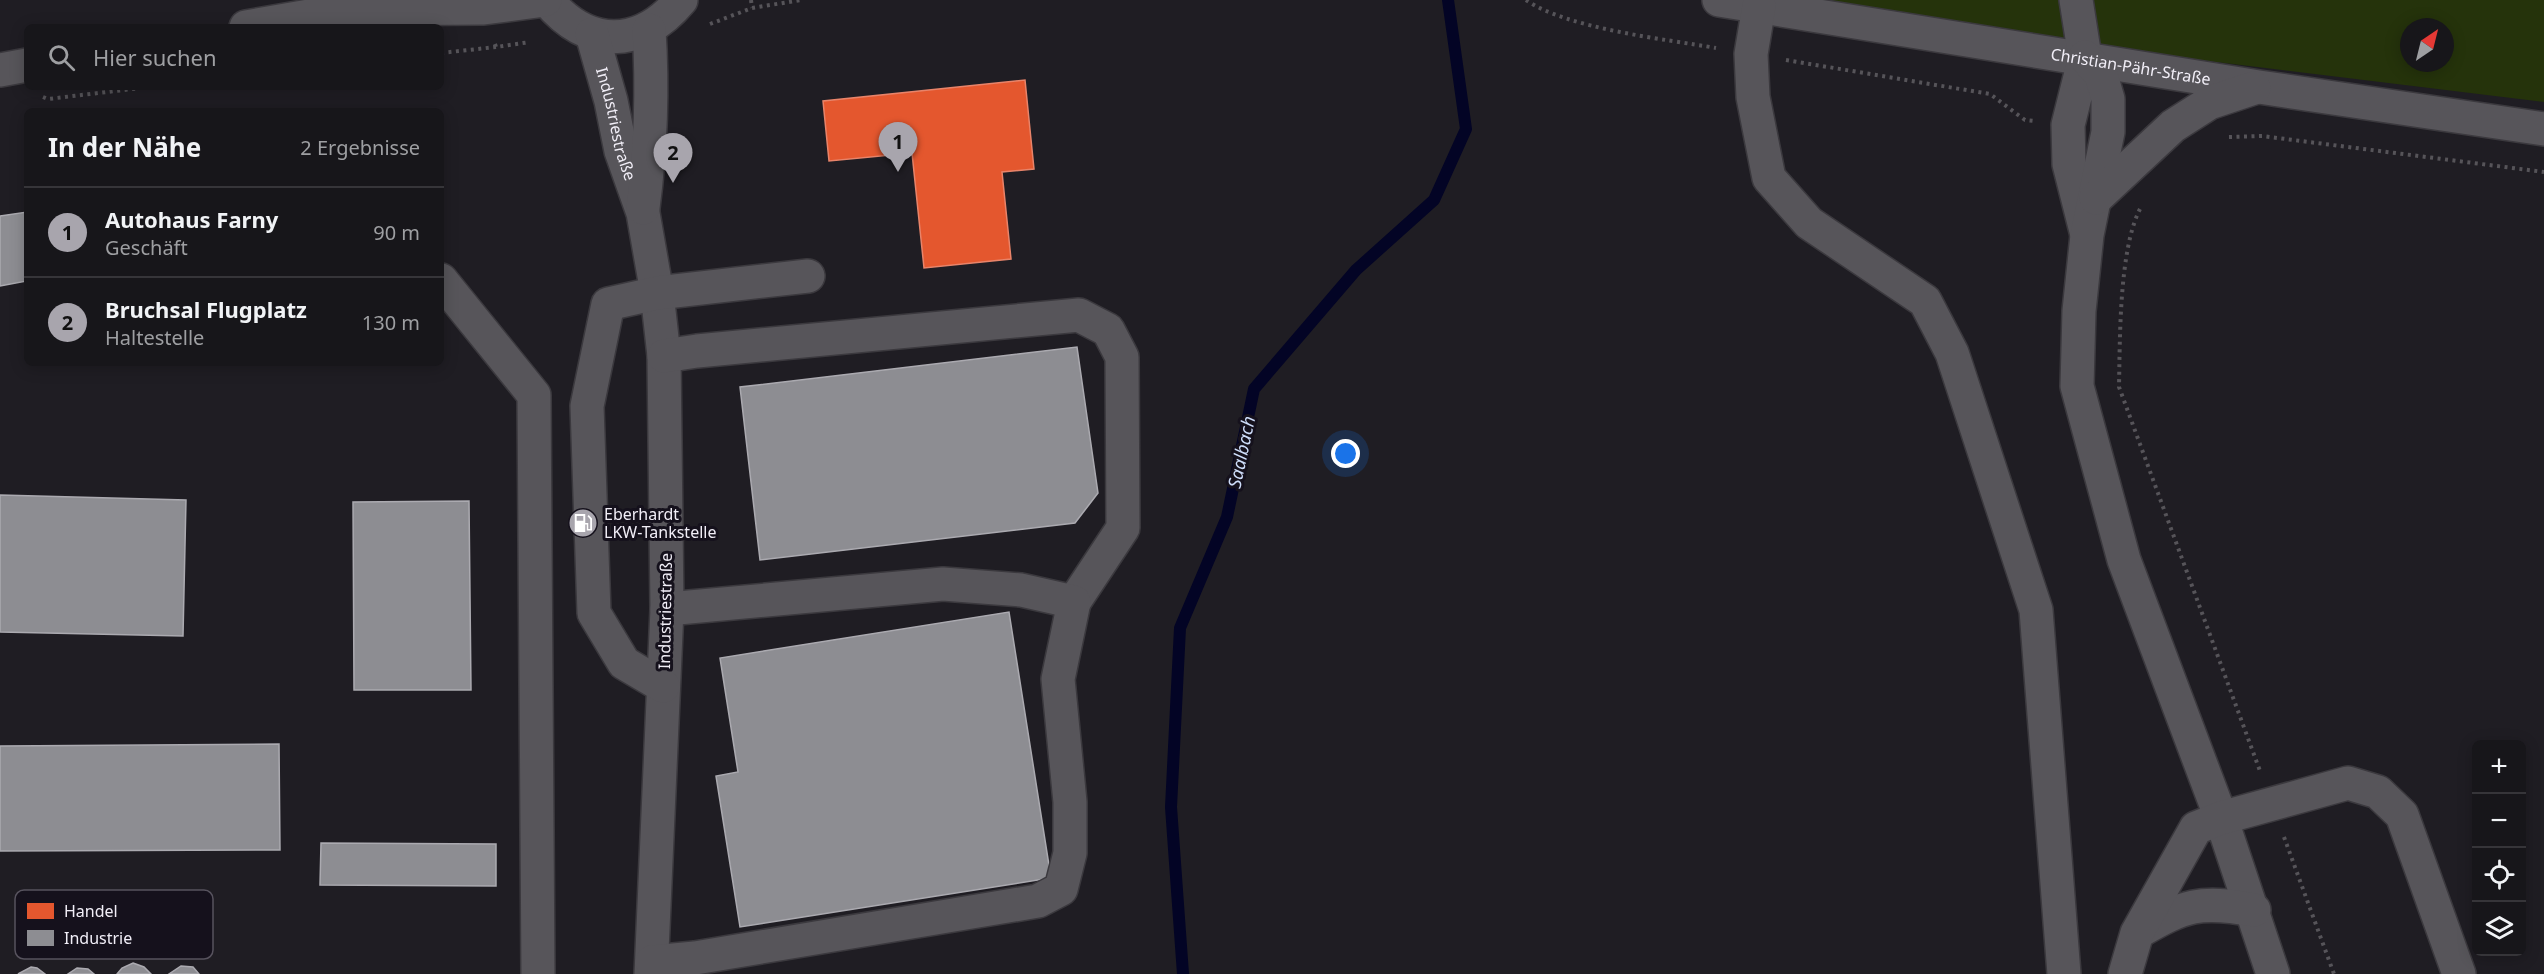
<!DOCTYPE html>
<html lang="de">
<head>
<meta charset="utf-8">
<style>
  :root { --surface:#17161a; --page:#201f23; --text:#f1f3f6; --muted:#9e9fa2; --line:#363539; --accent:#a8a5ad }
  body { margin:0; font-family:"Noto Sans",sans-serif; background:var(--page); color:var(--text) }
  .controls { position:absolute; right:18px; bottom:18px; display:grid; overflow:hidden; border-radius:9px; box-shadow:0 3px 15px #0003 }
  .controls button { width:54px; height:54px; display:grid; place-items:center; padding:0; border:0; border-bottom:2px solid var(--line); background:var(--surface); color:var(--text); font:30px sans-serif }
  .compass { position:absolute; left:2400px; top:18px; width:54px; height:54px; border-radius:50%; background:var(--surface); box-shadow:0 3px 15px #0003; rotate:35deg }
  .you { position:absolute; left:1346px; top:454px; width:21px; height:21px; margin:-15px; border:4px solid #fff; border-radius:50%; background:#1a73e8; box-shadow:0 0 0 9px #1a73e833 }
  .badge { display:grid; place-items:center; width:39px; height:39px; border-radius:50%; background:var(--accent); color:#111; font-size:20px; font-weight:700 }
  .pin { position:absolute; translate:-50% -50px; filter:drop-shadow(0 2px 3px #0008) }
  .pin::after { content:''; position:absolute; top:32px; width:21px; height:18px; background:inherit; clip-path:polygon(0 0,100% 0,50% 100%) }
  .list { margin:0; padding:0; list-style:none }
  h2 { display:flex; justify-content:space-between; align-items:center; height:78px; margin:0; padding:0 24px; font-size:26px }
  h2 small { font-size:20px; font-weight:400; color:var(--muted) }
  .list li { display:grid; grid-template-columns:39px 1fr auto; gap:18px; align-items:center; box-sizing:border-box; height:90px; padding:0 24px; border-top:2px solid var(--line) }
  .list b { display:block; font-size:22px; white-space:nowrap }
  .list p { margin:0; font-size:20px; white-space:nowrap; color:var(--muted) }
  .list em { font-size:20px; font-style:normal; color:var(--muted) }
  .icon { flex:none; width:33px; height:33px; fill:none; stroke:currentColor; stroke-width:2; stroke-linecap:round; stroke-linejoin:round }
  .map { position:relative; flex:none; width:2544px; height:974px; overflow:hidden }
  .search { position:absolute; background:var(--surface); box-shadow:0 3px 15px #0003; left:24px; top:24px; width:420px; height:66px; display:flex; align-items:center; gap:15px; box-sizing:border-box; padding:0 21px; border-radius:9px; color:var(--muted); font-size:22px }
  .panel { position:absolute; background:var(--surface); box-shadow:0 3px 15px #0003; left:24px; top:108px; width:420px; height:258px; border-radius:9px }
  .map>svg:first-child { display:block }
  .green { fill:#25330b; fill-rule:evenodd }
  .shops { fill:#e4572e; stroke:#e8846a; stroke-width:1.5 }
  .industry { fill:#8d8d92; stroke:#abaab0; stroke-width:1.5 }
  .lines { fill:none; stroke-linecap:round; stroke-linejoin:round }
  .stream { stroke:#030425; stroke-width:12 }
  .minor-casing { stroke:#3b393e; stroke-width:36 }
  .path { stroke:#565459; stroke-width:4; stroke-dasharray:3 4.5; stroke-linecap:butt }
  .minor { stroke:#57555a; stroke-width:33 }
  .labels { text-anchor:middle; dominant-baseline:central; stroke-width:6; stroke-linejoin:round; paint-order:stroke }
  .street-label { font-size:16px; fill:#f1eef7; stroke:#15111c }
  .poi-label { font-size:16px; fill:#f1eef7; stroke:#15111c; text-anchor:start }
  .water-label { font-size:18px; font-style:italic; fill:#ceddfa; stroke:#15111c }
  .key { fill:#15111c; stroke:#57535e; stroke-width:1.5 }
  .key-label { font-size:16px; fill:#f1eef7 }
</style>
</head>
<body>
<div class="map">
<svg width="2544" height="974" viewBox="0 0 2544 974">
  <rect width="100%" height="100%" fill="#1f1d23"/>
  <path class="green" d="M1716 0H2544V102L1759 6ZM2409 27H2445V63H2409Z"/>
  <path class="shops" d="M1025 80 1034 169 1002 172 1011 259 924 268 912 153 829 161 823 101Z"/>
  <path class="industry" d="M27 212V281L0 286V216Z
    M1077 347 1098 493 1075 523 760 560 740 387Z
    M0 495 186 500 183 636 0 632Z
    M469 501 471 690H354L353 502Z
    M1009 612 1051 878 740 927 716 776 738 772 720 658Z
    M279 744 280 850 0 851V746Z
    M321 843 496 844V886L320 885Z
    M133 963 144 967 151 974H117L122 968Z
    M181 966 193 967 199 974H169Z
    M31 967 37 968 45 974H18Z
    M77 968 88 969 94 974H68Z"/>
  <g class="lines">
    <path class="stream" d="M1183 974 1171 807 1180 628 1227 517 1254 389 1356 270 1434 200 1466 129 1448 0"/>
    <g class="minor-casing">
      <g id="minor">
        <path d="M547 0C588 49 640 49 681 0"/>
        <path id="s1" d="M1719 0 2259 87 2544 129"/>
        <path d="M2076 0 2085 57 2068 125 2069 164 2086 231"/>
        <path d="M1759 6 1751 54 1753 97 1769 178 1809 223 1925 301 1952 353 2036 610 2064 974"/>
        <path d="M246 27 349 9 484 8 545 0"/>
        <path id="s2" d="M592 34 611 101 621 151 643 213 657 293 664 356 667 609 651 974"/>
        <path d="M2085 57 2101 75 2108 99V132L2087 235 2079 311 2077 386 2124 560 2221 818 2273 974"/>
        <path d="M0 70 27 65"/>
        <path d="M2096 198 2173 126 2209 103 2254 88"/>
        <path d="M643 208C651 146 653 92 649 30"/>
        <path d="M441 280 534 395 538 974"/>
        <path d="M664 356 697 351 1079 315 1108 330 1122 357 1123 528 1074 602"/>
        <path d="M663 686 624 663 594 613 587 406 608 304 657 293 808 276"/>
        <path d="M2138 932C2185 905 2199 900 2254 910"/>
        <path d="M652 962 695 958 1038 901 1061 889 1070 853V802L1058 679 1074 602 1021 590 943 584 667 609"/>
        <path d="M2125 974 2137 933 2196 828 2221 818 2348 783 2378 792 2402 815 2459 974"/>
      </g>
    </g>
    <path class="path" d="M751 0 752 8
      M1526 0C1568 29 1665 39 1716 48
      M710 24 752 8 801 0
      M495 44 496 47 530 42
      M441 53 496 47
      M1786 60 1990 94 2025 120 2034 121
      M43 97 48 99 149 87
      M2229 137 2262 136 2544 172
      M2140 209C2119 250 2120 339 2119 387L2260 771
      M2284 837 2334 974"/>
    <use href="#minor" class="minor"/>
  </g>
  <defs>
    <g id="fuel-disc" transform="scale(1.5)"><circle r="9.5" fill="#a8a5ad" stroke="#15111c"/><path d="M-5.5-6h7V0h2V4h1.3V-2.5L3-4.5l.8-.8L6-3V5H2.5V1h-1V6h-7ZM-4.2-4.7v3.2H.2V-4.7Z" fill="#fff"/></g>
  </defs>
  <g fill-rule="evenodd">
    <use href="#fuel-disc" x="583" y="523"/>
  </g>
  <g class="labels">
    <g class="street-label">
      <text stroke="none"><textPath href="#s1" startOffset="417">Christian-Pähr-Straße</textPath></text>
      <text stroke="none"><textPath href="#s2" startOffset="93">Industriestraße</textPath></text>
      <text transform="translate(665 611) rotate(-89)">Industriestraße</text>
    </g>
    <g class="poi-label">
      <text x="604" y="514">Eberhardt<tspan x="604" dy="18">LKW-Tankstelle</tspan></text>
    </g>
    <g class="water-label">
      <text transform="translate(1241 452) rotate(-78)">Saalbach</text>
    </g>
  </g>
  <rect x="15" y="890" width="198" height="69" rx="9" class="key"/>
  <rect x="27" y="903" width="27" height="16" fill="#e4572e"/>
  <rect x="27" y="930" width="27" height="16" fill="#8d8d92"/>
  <g class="key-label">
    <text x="64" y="917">Handel</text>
    <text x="64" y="944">Industrie</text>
  </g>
</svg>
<div class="controls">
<button>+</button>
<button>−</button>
<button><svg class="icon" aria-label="locate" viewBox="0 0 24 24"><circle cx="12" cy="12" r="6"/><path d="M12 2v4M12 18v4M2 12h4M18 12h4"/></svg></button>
<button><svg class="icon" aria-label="layers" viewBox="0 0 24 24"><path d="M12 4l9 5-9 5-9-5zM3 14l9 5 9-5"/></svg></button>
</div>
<svg class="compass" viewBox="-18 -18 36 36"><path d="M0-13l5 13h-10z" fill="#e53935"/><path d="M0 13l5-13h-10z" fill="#9e9fa2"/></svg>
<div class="you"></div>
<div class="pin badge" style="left:898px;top:172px">1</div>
<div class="pin badge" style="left:673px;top:183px">2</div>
<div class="search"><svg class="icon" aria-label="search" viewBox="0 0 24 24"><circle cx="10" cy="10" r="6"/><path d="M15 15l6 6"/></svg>Hier suchen</div>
<section class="panel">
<h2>In der Nähe<small>2 Ergebnisse</small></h2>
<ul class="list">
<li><span class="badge">1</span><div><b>Autohaus Farny</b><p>Geschäft</p></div><em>90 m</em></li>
<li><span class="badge">2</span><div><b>Bruchsal Flugplatz</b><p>Haltestelle</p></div><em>130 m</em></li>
</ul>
</section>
</div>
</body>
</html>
